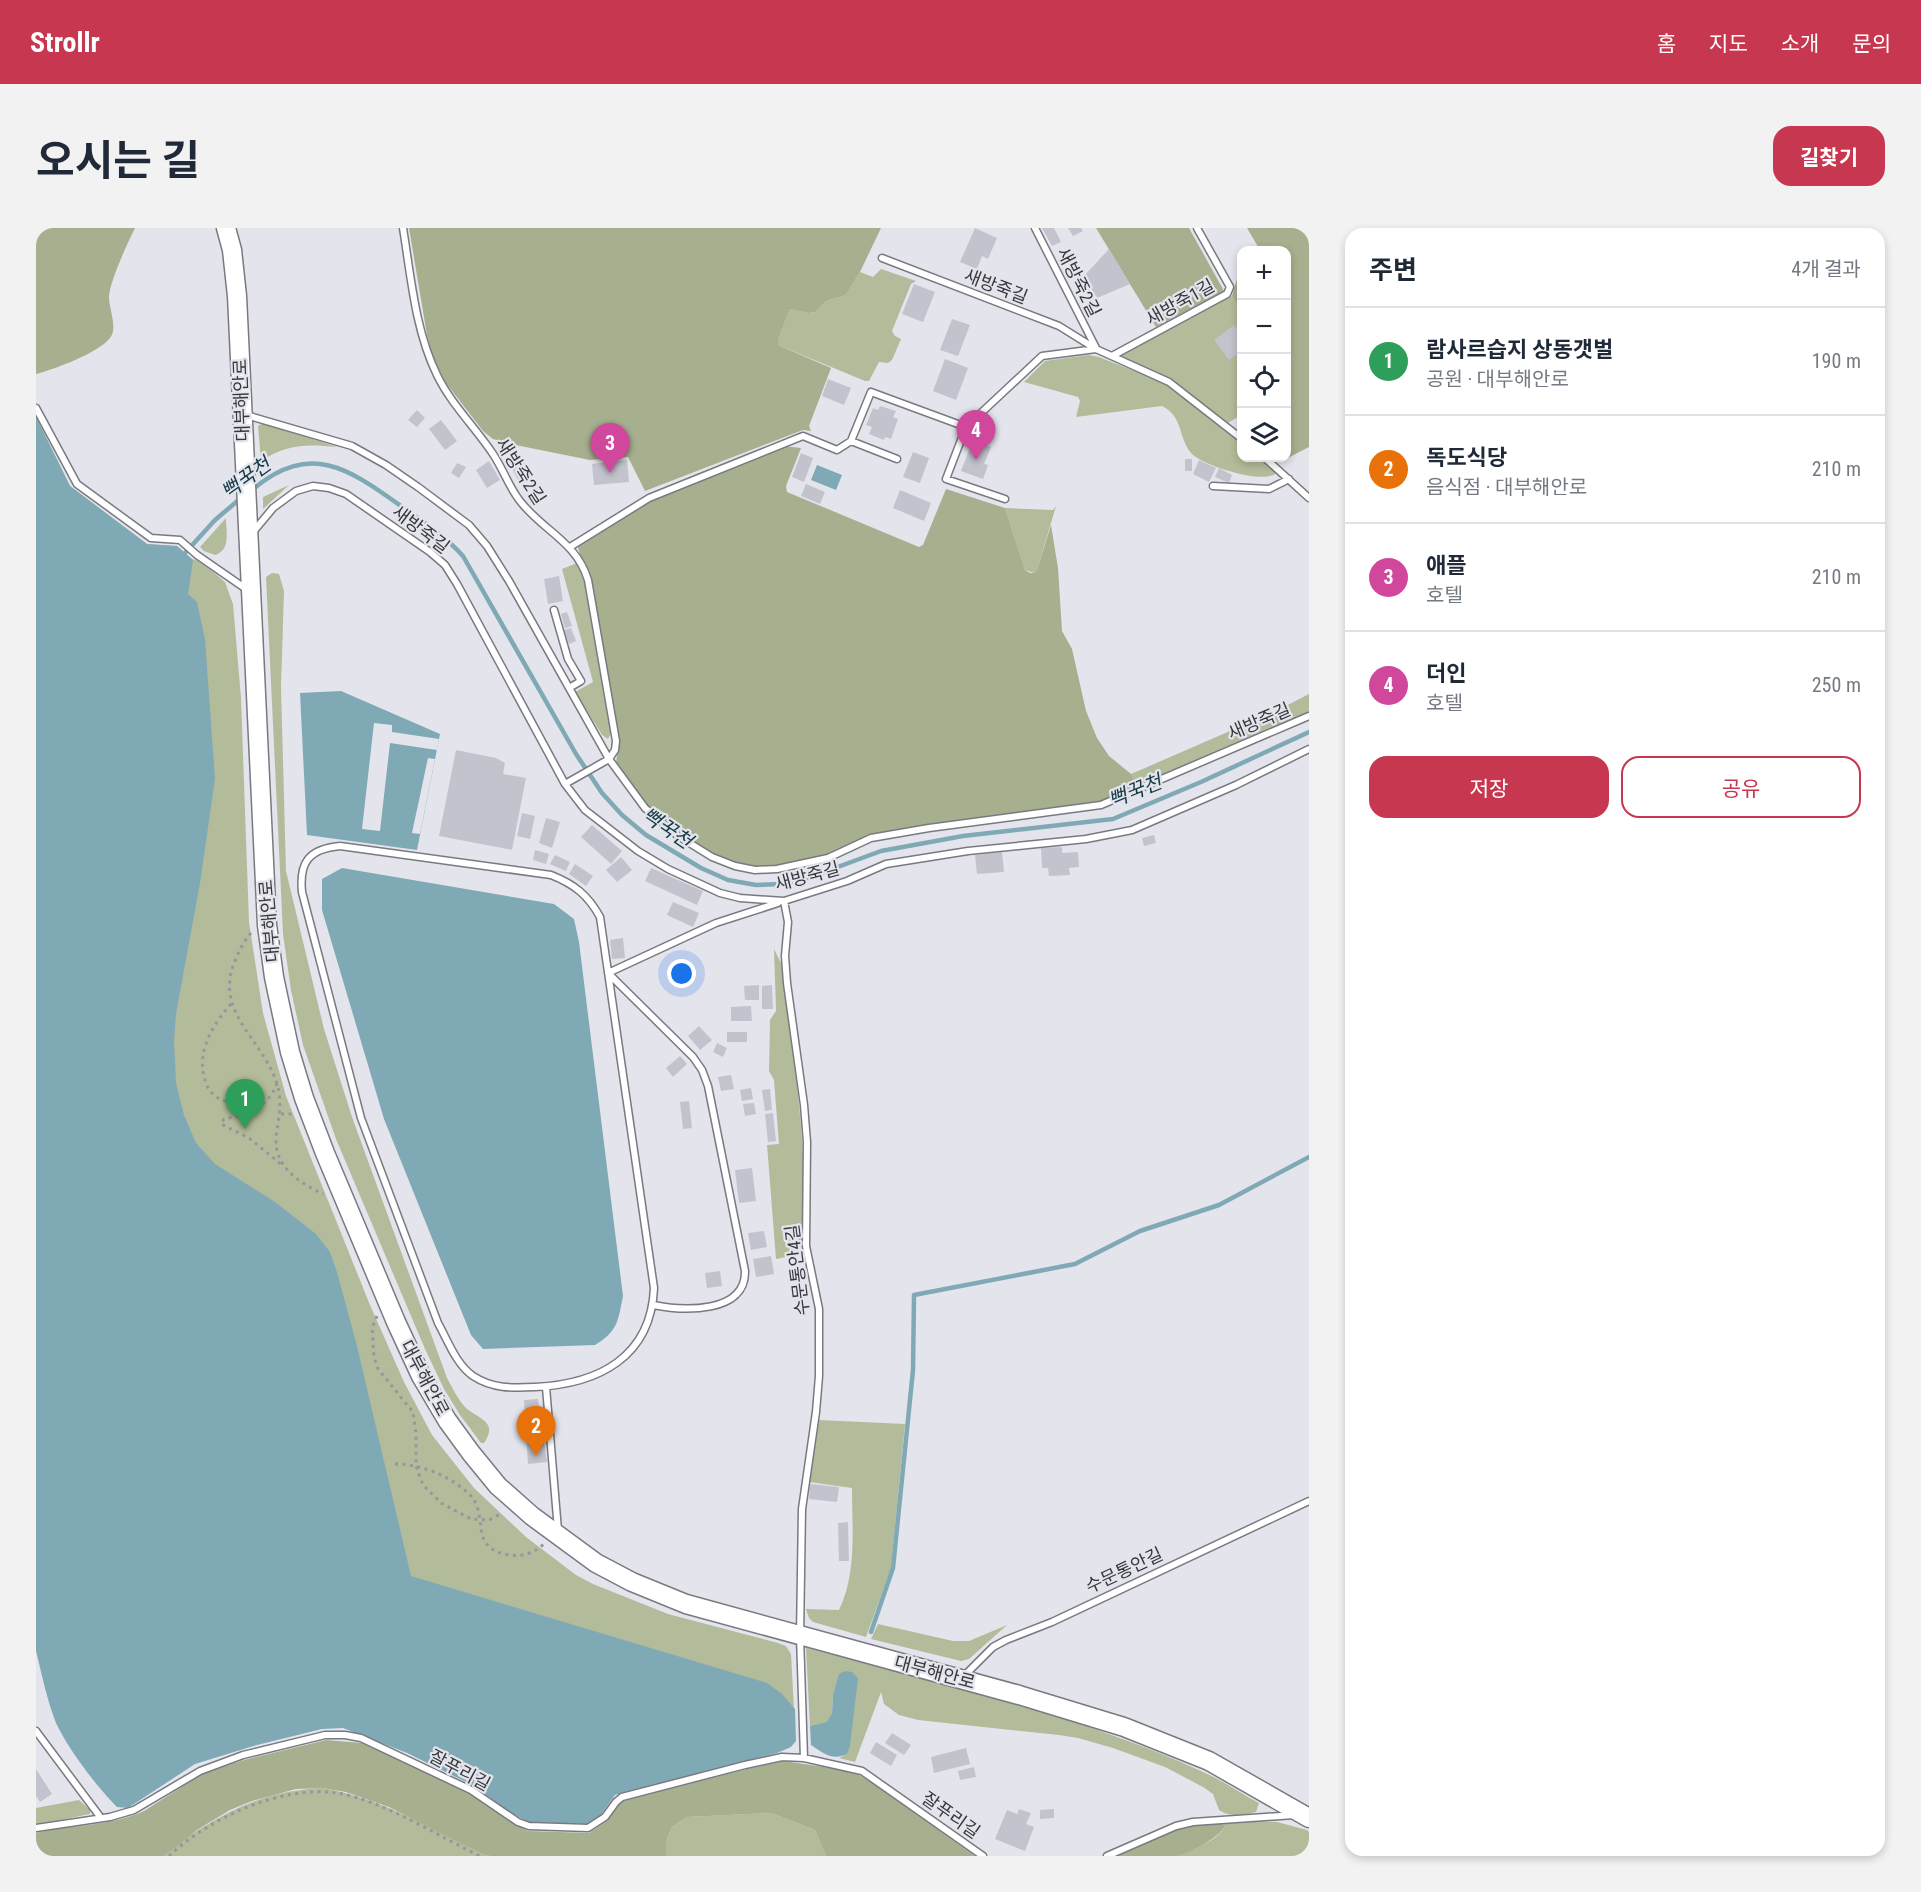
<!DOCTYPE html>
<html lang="ko">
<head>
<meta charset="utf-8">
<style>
  :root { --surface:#fff; --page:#f2f2f3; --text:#1f2937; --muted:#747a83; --line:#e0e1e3; --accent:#c7374f }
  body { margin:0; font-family:"Roboto Condensed","Noto Sans KR",sans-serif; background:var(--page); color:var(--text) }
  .controls { position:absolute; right:18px; top:18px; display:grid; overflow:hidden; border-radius:12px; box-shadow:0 3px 9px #0003 }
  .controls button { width:54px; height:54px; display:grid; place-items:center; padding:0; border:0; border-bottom:2px solid var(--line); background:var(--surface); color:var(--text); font:30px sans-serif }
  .you { position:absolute; left:646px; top:746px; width:21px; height:21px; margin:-15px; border:4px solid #fff; border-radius:50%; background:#1a73e8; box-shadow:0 0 0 9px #1a73e833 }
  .badge { display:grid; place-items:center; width:39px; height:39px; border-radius:50%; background:var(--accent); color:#fff; font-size:20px; font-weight:700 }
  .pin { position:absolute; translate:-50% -50px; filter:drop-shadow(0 2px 3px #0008) }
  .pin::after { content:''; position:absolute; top:32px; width:21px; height:18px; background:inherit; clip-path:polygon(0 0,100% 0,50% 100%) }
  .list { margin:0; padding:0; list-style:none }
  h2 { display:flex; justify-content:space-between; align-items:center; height:78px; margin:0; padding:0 24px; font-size:26px }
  h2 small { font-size:20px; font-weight:400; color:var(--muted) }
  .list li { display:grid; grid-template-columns:39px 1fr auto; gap:18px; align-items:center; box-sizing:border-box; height:108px; padding:0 24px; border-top:2px solid var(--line) }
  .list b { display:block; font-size:22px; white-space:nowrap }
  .list p { margin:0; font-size:20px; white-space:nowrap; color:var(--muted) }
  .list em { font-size:20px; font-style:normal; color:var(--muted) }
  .actions { display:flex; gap:12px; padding:18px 24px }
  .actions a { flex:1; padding:14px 0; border:2px solid var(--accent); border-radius:18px; text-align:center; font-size:21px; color:var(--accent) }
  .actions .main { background:var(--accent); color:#fff }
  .icon { flex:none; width:33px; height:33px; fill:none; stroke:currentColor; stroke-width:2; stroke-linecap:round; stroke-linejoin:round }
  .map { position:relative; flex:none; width:1273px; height:1628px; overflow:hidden; border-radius:18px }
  header { display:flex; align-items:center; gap:36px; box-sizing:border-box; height:84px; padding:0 30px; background:var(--accent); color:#fff }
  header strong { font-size:28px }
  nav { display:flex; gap:33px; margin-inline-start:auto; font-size:21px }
  .intro { display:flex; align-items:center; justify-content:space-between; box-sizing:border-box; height:144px; padding:0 36px }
  h1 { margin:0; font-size:42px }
  .button { padding:15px 27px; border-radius:18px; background:var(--accent); color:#fff; font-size:21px; font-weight:700 }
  main { display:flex; gap:36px; padding:0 36px }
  aside { flex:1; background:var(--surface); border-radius:18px; box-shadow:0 3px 9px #0003 }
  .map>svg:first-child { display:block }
  .green { fill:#b3bc9a }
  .forest { fill:#a6af8e }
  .water { fill:#80a9b6 }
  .pier { fill:#e4e4ed }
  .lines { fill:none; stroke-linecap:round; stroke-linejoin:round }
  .stream { stroke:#80a9b6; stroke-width:4.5 }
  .building { fill:#c2c3cc }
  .lane-casing { stroke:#797981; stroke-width:9 }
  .secondary-casing { stroke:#797981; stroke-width:21 }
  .path { stroke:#96969d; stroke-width:3; stroke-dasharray:3 4.5; stroke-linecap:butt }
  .lane { stroke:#fff; stroke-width:6 }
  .secondary { stroke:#fff; stroke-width:18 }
  .labels { text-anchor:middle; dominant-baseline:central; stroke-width:4.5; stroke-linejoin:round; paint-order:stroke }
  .street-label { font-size:18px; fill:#38383c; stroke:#e4e4ed }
  .water-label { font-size:20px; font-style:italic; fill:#153b46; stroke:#e4e4ed }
</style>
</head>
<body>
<header>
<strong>Strollr</strong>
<nav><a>홈</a><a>지도</a><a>소개</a><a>문의</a></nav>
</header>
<div class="intro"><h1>오시는 길</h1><a class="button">길찾기</a></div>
<main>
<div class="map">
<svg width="1273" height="1628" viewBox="0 0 1273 1628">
  <rect width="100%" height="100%" fill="#e4e4ed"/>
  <path class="green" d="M845 41 880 53 875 56 856 103 859 108 865 111 856 132 852 135 843 134 833 153H829L742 117V112L754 81 773 85 779 84 790 73 810 67 824 44 837 49Z
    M1196 68 1205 84V187L1192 195 1136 152 1083 128Z
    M1052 127 1063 129 1128 155 1205 215 1206 230H1224L1238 241 1239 246C1225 256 1165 237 1155 225 1142 209 1147 188 1126 178L1040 189 1044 173 1042 169 988 154 1009 133Z
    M0 189 34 258 111 316 141 318 156 331 160 332 176 343 189 354 197 376 205 470 213 694 227 785 250 868 334 1077 368 1154 396 1207 438 1260 490 1309 540 1347 557 1356 632 1386 742 1415 750 1418 755 1426 759 1501 380 1379 174 1073 31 424Z
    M227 195 301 219C271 216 251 216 225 233L222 198Z
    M253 257 227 281V269Z
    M1020 278 1001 342 998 345 989 342 969 280 1017 282Z
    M190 290C190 304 195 322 179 327L168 323 164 319Z
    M541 335 548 353 575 505 572 511 566 507 539 464 557 454 526 341Z
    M236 345 243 346 248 363 245 459 250 643 288 801 316 889 411 1150C416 1159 422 1172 429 1179 442 1191 463 1193 448 1215H445L424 1187 408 1161 389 1121 300 911 267 817 255 762 247 706 230 349Z
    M1273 466V484L1101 558 1095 546 1240 483Z
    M738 721 745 735C756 828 775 922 765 1016 759 1027 752 1029 740 1031L731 917 743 916 738 852 733 843 734 792 740 783Z
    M783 1192 869 1196 855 1340 830 1409 777 1394 773 1390 770 1381 803 1382C821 1345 816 1300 816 1260L773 1254Z
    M842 1396 917 1413H933L971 1397 933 1431 925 1433 835 1411Z
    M770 1420C903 1456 1041 1486 1167 1544 1186 1552 1204 1565 1223 1575L1220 1584C1207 1587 1195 1590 1183 1582L1177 1566 1167 1559 1129 1539 1077 1520 1042 1510 1023 1507 882 1492 863 1487 848 1476 845 1464 819 1534 803 1530 811 1526 797 1467 796 1485 791 1495 774 1498Z
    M286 1560C344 1570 394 1599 446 1626L454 1628H128C140 1616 155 1606 169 1598 206 1575 242 1562 286 1560Z
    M43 1572 54 1582V1586L0 1597V1580Z
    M735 1585 779 1602 790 1628H630V1613L636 1599 651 1589Z
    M1221 1593 1241 1594 1271 1602 1273 1604V1628H1141C1157 1621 1181 1614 1189 1598L1186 1596Z"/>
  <path class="forest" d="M0 0H99C92 14 73 55 73 69 73 81 82 100 74 110 62 125 19 141 0 146Z
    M373 0H845L824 44 810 67 790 73 779 84 773 85 754 81 742 112V117L795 140 773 198 775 203 767 202 609 263 592 229 554 232 470 215 457 211 447 203 410 155 397 129 391 107Z
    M1060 0H1153L1188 63 1120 99Z
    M1211 0H1273V219L1244 234 1237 230H1250V159L1253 158 1250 154V22H1224Z
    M1205 49V84L1196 68 1201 51Z
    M747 218 765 220 750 258 751 264 883 319 887 317 910 261 969 280 989 342 994 345H998L1001 342 1015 297 1022 340 1026 403 1036 421 1050 483 1061 510 1073 528 1095 546 1101 558 1064 574 832 607 790 628 742 639 719 640 700 635 677 626 644 605 611 577 580 535 583 511 555 351C552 340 543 329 542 319L616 272Z
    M290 1512 326 1515 434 1565 480 1597 492 1603 553 1605 571 1593 582 1578 589 1572 711 1541 748 1533 801 1541 823 1547 835 1554 939 1628H790L779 1602 735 1585 651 1589 636 1599 630 1613V1628H454L446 1626 353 1579 310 1564 286 1560 260 1561 216 1573 194 1582 161 1602 128 1628H0V1605C36 1597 74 1598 108 1583L166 1546 208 1532Z
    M1168 1596H1186L1189 1598C1183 1610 1154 1625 1141 1628 1126 1628 1095 1628 1078 1628L1148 1599Z"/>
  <path class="water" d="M0 189 34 258 111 316 141 318 157 332 152 366 161 374 169 411 179 551 164 655 140 786 138 813 140 855 148 887 160 915 179 936 239 974 280 1006 294 1024 301 1044 321 1118 375 1348 731 1455 746 1466 759 1481 760 1513 755 1519 741 1525 579 1567 564 1588 550 1596 493 1594 477 1586 438 1558 371 1525 307 1500 286 1501 221 1517 159 1536 92 1580 81 1579C61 1559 32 1521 20 1495 11 1472 6 1447 0 1423Z
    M781 237 806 247 800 262 775 252Z
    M305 463 404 506 381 622 271 607 264 465Z
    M306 640 518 676 538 691 543 714 587 1068C582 1093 582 1103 559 1117L447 1121 435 1107 348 891 286 682V651Z
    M809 1443 816 1444 822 1450 814 1518 811 1526C796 1533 787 1525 775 1517L774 1498 791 1494 796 1485 797 1467 803 1446Z"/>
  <path class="pier" d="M338 495 356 497V504L403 511 401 522 354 515 344 603 326 601Z
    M392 530 399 531 384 606 376 605Z"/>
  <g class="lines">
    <path class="stream" d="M217 261C275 213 313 241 365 278 387 294 409 308 427 328L540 526 566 565 586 587 610 607 665 640 692 652 720 657 745 656 772 650 845 623 927 608 1077 591 1165 554 1273 504
      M149 325 179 292 205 270
      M835 1404 857 1340 877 1142 878 1067 1039 1036 1104 1003 1183 977 1273 929"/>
  </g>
  <path class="building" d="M939 0 961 10 952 31 946 28 941 41 924 34Z
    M1006 0H1018L1025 14 1016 18Z
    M1032 0H1045L1047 3 1037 8Z
    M1073 21 1094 56 1061 70 1048 48Z
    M878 56 899 64 887 94 866 86Z
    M916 91 934 97 922 128 904 122Z
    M1198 97 1206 107V123L1193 132 1178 112Z
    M909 131 932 140 920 172 897 163Z
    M792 151 815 160 808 177 786 168Z
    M844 178 860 183 857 189 862 191 855 211 849 209 848 212 833 206 836 199 830 197 837 180 842 182Z
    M381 182 389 190 381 199 372 192Z
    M405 192 421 213 409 222 393 201Z
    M937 212 955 219 948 236 952 237 947 251 925 243Z
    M877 224 893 230 884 255 867 249Z
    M765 225 777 230 768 254 756 249Z
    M1149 231H1156V243H1149Z
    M591 232 593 254 558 257 556 236Z
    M1163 232 1180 240 1173 254 1157 246Z
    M453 233 464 252 451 260 440 242Z
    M488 234 497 250 485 257 476 241Z
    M421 235 430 239 423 250 415 245Z
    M1183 240 1196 247 1193 255 1179 249Z
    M770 256 789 264 784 276 765 268Z
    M864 262 895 275 888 293 857 280Z
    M523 348 527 373 512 376 508 351Z
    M531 384 536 398 529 400 525 386Z
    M535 400 540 413 533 416 528 402Z
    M420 522 460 530 469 535 467 546 490 550 476 622 403 608Z
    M486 585 499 588 494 611 481 608Z
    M510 590 524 594 516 620 503 615Z
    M556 597 586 623 575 636 545 609Z
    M1118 607 1120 615 1108 618 1106 610Z
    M1026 619V625L1042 624 1043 639 1033 640 1034 647 1013 648 1012 640H1006L1005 620Z
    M499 622 513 626 510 636 497 632Z
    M966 624 968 644 941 646 939 627Z
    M519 627 534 634 530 643 514 636Z
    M585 629 596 642 581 654 570 642Z
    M539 636 557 648 550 658 533 646Z
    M615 640 667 663 661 677 609 653Z
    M637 674 663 685 657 699 631 687Z
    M587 710 589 730 576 731 574 712Z
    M723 757V772H709L708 758Z
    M736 757 737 781H726V758Z
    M715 778 716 793H695V779Z
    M663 798 676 812 664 822 652 808Z
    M691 804H711V814H691Z
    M681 815 691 820 687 829 677 824Z
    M644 828 651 836 637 849 630 840Z
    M695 847 698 861 685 863 682 849Z
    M715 860 717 871 706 873 704 862Z
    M734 861 736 882 729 883 726 862Z
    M653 873 656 900 647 901 644 874Z
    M718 875 720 886 709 888 707 876Z
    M737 885 740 913 732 914 729 886Z
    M716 940 720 973 703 975 699 942Z
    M728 1003 731 1019 715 1022 712 1005Z
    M735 1028 738 1046 720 1049 717 1031Z
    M684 1043 686 1058 671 1060 669 1045Z
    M502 1171 511 1234 492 1236 488 1172Z
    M774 1256 803 1259 801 1274 773 1271Z
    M812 1294 813 1333H803L802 1295Z
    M856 1505 875 1517 868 1527 849 1515Z
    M840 1514 861 1527 855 1538 834 1525Z
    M930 1520 934 1536 898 1545 895 1529Z
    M938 1539 940 1549 924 1552 922 1543Z
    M0 1541 16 1566 4 1574 0 1568Z
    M983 1581 995 1585 990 1596 998 1599 989 1623 959 1611 971 1582 981 1586Z
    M1018 1581V1590L1004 1591V1582Z"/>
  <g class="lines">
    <g class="lane-casing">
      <path id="lane" d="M367 0C375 49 379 102 401 147 415 176 439 199 457 226 467 241 473 259 484 273 507 303 540 313 552 352L580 513 579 522 573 531 529 556
        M999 0 1060 120
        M846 30 1023 98 1060 121 1133 154 1206 211
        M1076 128 1191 66 1194 59 1161 0
        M0 180 41 256 115 310 144 312 161 327 213 363
        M210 187 316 218 350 237 382 259 433 297 451 318 473 353 573 531 609 580 642 608 676 629 699 638 719 642 741 641 792 630 835 610 893 600 1065 577 1273 488
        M930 199 910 251 969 271
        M815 213 861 231
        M1229 230 1273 270
        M1177 258 1233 261 1253 251
        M217 304 237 280 260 263 277 258 293 260 310 266 394 324 409 337 421 356 529 556 549 582 602 623 632 641 684 665 704 670 748 673 811 653 850 636 932 623 1050 611 1096 602 1200 557 1273 521
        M534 319 613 270 767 208 801 222 815 213 835 164 930 199 1006 128 1060 121
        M518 382 532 431 545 453 533 460
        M304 618 515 647C538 656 552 667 564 689L618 1060C615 1129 563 1156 499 1159 476 1160 457 1161 437 1148 420 1136 412 1113 402 1095L325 890 266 664C263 634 273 621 304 618Z
        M748 673 752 694 749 728 751 755 768 877 771 914 770 1018 783 1081V1148L780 1184 766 1281 764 1408 768 1530
        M617 1077C647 1083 710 1086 709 1043L672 858 666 842 657 829 572 745 680 695 742 675
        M510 1159 522 1302
        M927 1449 957 1419 970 1412 1016 1394 1273 1273
        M0 1503 65 1590
        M0 1600 74 1589 98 1582 164 1543 207 1527 289 1507H309L325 1510 435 1562 482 1594 493 1598 552 1600 569 1589 580 1574 586 1569 709 1537 746 1529 768 1530 826 1543 947 1628
        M1071 1628 1140 1598 1157 1594 1258 1587"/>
    </g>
    <g class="secondary-casing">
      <path id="secondary" d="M190 0 196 22 201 68 231 697 238 749 254 824 268 870 289 925 360 1094 385 1148 411 1192 435 1225 462 1258 496 1288 560 1335 596 1354 650 1376 983 1467 1088 1499 1173 1533 1273 1590"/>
    </g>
    <path class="path" d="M215 705C208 713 203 723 199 733 177 784 227 811 241 856 247 876 242 891 240 910 238 939 264 955 287 966
      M195 776C177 796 160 824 169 852 171 859 175 866 182 870 193 876 207 878 218 880
      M241 855C233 879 211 887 188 891L185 896 213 910 246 937
      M245 886H258
      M341 1088 336 1100 338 1129 342 1141 377 1184 380 1206V1238L387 1257 405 1275 435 1291 453 1292 466 1285
      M359 1236C385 1236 415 1248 434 1267 454 1288 431 1321 474 1327 487 1329 498 1325 508 1316
      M133 1628C173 1590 245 1557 301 1565 346 1572 402 1608 444 1628"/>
    <use href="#lane" class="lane"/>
    <use href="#secondary" class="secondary"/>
  </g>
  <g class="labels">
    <g class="street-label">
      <text transform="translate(1043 54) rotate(63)">새방죽2길</text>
      <text transform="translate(960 58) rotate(21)">새방죽길</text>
      <text transform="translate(1144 74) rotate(-29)">새방죽1길</text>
      <text transform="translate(205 172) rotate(-92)">대부해안로</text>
      <text transform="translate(485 243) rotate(57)">새방죽2길</text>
      <text transform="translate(385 301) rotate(37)">새방죽길</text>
      <text transform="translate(1223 493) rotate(-23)">새방죽길</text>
      <text transform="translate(771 648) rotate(-15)">새방죽길</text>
      <text transform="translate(233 693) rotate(-95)">대부해안로</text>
      <text transform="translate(761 1042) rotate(-97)">수문통안4길</text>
      <text transform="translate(389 1150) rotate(62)">대부해안로</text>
      <text transform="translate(1088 1342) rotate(-25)">수문통안길</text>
      <text transform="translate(899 1444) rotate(15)">대부해안로</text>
      <text transform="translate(424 1542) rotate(28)">잘푸리길</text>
      <text transform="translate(915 1587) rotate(35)">잘푸리길</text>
    </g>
    <g class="water-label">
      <text transform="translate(210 250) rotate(-36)">뻑꾹천</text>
      <text transform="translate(1099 563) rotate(-22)">뻑꾹천</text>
      <text transform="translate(631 600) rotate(34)">뻑꾹천</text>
    </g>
  </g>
</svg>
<div class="controls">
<button>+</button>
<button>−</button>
<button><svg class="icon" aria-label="locate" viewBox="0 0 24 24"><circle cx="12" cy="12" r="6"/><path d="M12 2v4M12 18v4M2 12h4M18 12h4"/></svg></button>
<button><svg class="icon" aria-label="layers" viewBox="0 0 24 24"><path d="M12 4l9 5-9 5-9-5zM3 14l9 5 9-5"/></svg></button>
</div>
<div class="you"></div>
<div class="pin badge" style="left:209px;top:901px;background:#2e9e5b">1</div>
<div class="pin badge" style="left:500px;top:1228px;background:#e8710a">2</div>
<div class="pin badge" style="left:574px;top:245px;background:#d1479c">3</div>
<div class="pin badge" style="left:940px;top:232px;background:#d1479c">4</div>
</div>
<aside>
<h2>주변<small>4개 결과</small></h2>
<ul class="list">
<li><span class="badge" style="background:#2e9e5b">1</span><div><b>람사르습지 상동갯벌</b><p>공원 · 대부해안로</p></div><em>190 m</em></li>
<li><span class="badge" style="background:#e8710a">2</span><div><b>독도식당</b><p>음식점 · 대부해안로</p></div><em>210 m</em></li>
<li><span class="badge" style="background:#d1479c">3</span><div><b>애플</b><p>호텔</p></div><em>210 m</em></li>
<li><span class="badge" style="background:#d1479c">4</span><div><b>더인</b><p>호텔</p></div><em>250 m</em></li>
</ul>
<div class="actions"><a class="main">저장</a><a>공유</a></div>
</aside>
</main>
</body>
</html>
